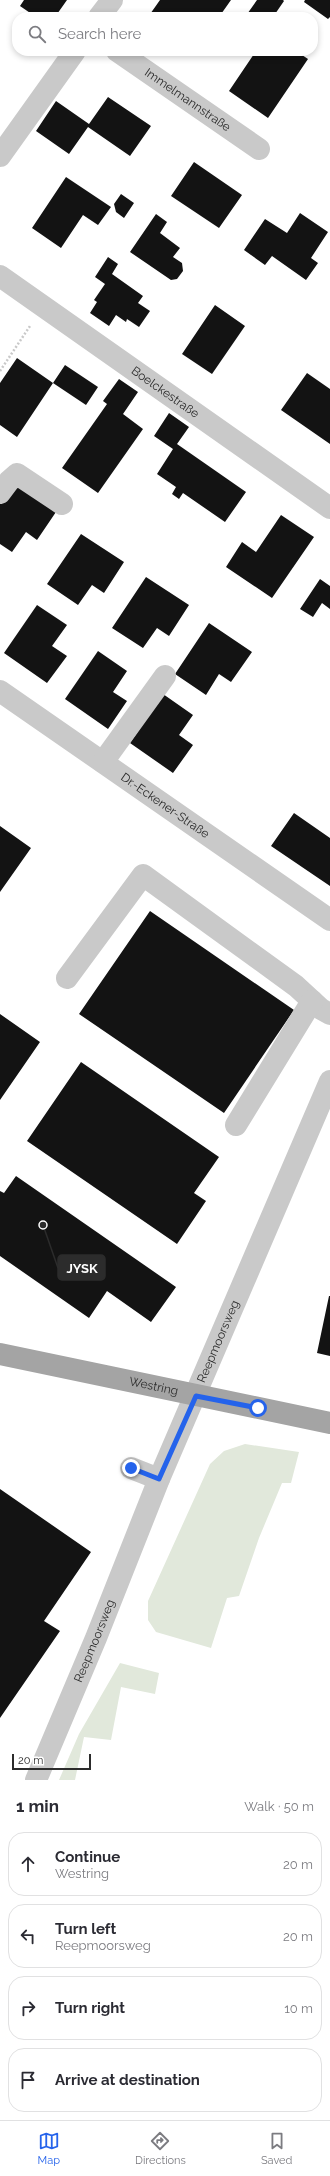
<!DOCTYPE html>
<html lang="en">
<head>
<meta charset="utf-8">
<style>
  :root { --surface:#fff; --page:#f2f2f3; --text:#2b2b33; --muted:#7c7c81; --line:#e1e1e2; --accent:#2563eb }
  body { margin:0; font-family:Raleway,sans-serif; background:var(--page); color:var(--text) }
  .scale { position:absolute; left:12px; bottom:10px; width:79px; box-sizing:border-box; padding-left:4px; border:2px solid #2c2c2c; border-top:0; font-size:11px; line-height:14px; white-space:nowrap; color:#2c2c2c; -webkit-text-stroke:3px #fff; paint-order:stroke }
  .stop { position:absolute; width:12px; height:12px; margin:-9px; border:3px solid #2563eb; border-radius:50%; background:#fff }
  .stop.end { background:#2563eb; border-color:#fff; box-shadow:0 1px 4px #0008 }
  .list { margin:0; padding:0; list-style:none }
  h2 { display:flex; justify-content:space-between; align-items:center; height:52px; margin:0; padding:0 16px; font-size:17px }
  h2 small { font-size:13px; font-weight:400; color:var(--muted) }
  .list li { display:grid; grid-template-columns:26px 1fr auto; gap:12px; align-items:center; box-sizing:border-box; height:64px; margin:0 8px 8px; padding:0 8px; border:1px solid var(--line); border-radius:16px }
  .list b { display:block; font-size:15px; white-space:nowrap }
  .list p { margin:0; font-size:13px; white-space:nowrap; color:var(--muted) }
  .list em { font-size:13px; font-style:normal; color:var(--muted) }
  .icon { flex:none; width:22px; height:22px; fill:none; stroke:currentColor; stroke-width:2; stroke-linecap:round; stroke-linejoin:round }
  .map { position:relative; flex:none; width:330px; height:1780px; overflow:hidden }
  .search { position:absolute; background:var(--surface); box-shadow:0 2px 6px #0003; left:12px; right:12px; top:12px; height:44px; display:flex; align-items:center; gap:10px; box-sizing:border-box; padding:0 14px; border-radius:16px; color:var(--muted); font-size:15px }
  .sheet { height:340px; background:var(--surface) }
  nav { display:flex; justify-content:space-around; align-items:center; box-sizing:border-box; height:56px; border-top:1px solid var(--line); background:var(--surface); font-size:11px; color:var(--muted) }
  nav a { display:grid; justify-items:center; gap:2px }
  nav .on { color:var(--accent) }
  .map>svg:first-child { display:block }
  .green { fill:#e1e8db }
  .building { fill:#131313 }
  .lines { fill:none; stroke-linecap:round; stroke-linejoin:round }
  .path { stroke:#c9c9c9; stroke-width:2.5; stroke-dasharray:2 2; stroke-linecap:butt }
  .minor { stroke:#c9c9c9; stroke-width:22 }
  .major { stroke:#a4a4a4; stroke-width:22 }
  .route { stroke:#2563eb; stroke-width:5 }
  .labels { text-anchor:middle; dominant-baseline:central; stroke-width:4; stroke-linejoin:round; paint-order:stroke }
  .street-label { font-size:12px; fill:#2c2c2c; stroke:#fff }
  .leader { fill:none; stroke:#2c2c2c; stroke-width:1.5 }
  .callout-dot { fill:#2c2c2c; stroke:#fff; stroke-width:1.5 }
  .callout { fill:#2c2c2c; stroke:#2c2c2c; stroke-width:1.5 }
  .callout-label { font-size:13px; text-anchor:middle; font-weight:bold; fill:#fff }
</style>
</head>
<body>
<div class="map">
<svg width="330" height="1780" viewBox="0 0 330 1780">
  <rect width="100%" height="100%" fill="#fff"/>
  <path class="green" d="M245 1444 299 1452 291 1483H282L259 1538 239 1596 227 1598 211 1648 156 1632 148 1620V1601L210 1464 224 1451Z
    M120 1663 159 1673 155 1694 121 1687 111 1740 84 1737 75 1780H59L79 1734Z"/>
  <path class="building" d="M24 0H67L55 17H36L20 6Z
    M160 0H231L219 17H207L199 12 195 17H148Z
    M257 0H283L284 1 273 17H245Z
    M305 0H330V17L328 19 304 2Z
    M256 51H296L308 59 268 118 229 91Z
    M108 97 151 126 130 156 88 127 69 154 36 131 56 101 89 124Z
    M194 162 242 195 219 228 171 196Z
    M66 177 111 207 98 225 83 215 61 248 32 228Z
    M121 194 134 203 124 218 116 212 114 204Z
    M300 213 328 232 311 258 318 263 306 280 272 256 265 265 244 250 265 219 287 233Z
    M156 214 167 222 160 233 180 248 173 257 182 263 183 271 177 279 171 280 130 252Z
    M108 257 118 264 112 274 143 296 138 303 150 311 139 327 127 319 126 322 116 315 109 326 90 313 97 302 94 300 105 284 95 277Z
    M215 305 245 326 212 374 182 354Z
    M17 358 53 383 17 437 0 425V383Z
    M65 365 98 387 86 405 53 383Z
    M307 373 330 389V444L281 410Z
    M119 379 138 392 123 414 143 429 98 493 62 468 107 404 103 401Z
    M169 413 189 427 177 444 246 492 225 522 183 493 179 499 172 494 176 487 157 474 173 449 154 436Z
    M15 481 58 509 37 540 26 532 12 552 0 544V503Z
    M281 515 314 537 272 598 226 567 242 542 256 552Z
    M81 534 124 562 104 593 92 585 78 605 47 584Z
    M146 577 189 605 169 636 157 628 143 648 112 628Z
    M320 579 330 586V609L322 603 313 617 300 609Z
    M37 605 67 625 52 646 67 656 47 683 4 653Z
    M209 623 252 652 231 682 219 674 206 695 175 674Z
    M98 651 127 671 113 692 127 701 108 729 65 699Z
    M163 694 193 715 179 735 193 745 173 773 130 743Z
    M294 813 330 838V886L271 846Z
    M0 826 31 848 0 892Z
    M150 911 294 1010 224 1113 79 1014Z
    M0 1014 40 1042 0 1100Z
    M81 1062 219 1157 194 1193 206 1201 177 1244 27 1141Z
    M16 1176 176 1287 151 1322 107 1291 89 1318 0 1256V1191L4 1193Z
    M329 1296H330V1356L317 1353Z
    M0 1489 91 1552 44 1621 60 1631 0 1718Z"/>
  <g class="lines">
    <path class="path" d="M0 371 30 326"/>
    <g class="minor">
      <path d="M99 17 112 0"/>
      <path id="s1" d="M117 51 259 149"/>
      <path d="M0 156 75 51"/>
      <path id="s2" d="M0 276 330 508"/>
      <path d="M0 493 9 481 17 474 62 504"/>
      <path id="s3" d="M0 691 330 920"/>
      <path d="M103 762 165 676"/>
      <path d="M67 978 143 875 296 986 321 1009 330 1014"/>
      <path d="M236 1125 312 1001"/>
      <path d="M131 1468 159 1479"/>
      <path id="s4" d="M36 1780 96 1638 159 1479 330 1081"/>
    </g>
    <path class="major" id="s5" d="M0 1354 330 1423"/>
  </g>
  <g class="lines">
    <path class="route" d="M131 1468 159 1479 196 1396 258 1408"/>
  </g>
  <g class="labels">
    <g class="street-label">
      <text stroke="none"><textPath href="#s1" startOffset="86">Immelmannstraße</textPath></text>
      <text stroke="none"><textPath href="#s2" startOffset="202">Boelckestraße</textPath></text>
      <text stroke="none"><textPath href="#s3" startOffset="201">Dr.-Eckener-Straße</textPath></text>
      <text stroke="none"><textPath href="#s4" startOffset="475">Reepmoorsweg</textPath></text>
      <text stroke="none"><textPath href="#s5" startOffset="157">Westring</textPath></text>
      <text stroke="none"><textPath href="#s4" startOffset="151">Reepmoorsweg</textPath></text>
    </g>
  </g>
  <path class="leader" d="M43 1225L58 1268"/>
  <circle class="callout-dot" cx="43" cy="1225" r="4"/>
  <rect class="callout" x="58" y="1255" width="47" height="25" rx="4"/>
  <g class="callout-label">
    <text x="82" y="1273">JYSK</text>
  </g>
</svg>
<div class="scale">20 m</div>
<div class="stop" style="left:258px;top:1408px"></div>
<div class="stop end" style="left:131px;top:1468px"></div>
<div class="search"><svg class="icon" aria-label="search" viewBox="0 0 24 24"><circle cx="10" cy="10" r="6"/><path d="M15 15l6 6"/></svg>Search here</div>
</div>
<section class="sheet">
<h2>1 min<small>Walk · 50 m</small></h2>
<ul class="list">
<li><svg class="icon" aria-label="ahead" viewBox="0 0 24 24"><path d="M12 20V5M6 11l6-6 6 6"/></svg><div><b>Continue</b><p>Westring</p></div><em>20 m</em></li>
<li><svg class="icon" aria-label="left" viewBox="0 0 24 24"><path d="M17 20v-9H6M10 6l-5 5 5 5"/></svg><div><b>Turn left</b><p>Reepmoorsweg</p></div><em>20 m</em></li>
<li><svg class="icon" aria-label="right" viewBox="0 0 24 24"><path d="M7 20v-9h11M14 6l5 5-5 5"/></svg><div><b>Turn right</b></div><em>10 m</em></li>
<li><svg class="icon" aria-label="arrive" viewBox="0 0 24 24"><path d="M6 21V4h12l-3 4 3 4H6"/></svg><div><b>Arrive at destination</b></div></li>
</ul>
</section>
<nav>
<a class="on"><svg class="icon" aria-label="map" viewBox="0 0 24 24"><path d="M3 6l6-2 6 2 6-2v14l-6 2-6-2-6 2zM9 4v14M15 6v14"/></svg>Map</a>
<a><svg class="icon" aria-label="directions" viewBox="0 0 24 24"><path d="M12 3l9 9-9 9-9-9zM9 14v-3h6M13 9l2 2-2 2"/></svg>Directions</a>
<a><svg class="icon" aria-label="saved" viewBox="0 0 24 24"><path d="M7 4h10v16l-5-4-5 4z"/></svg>Saved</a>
</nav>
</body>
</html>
